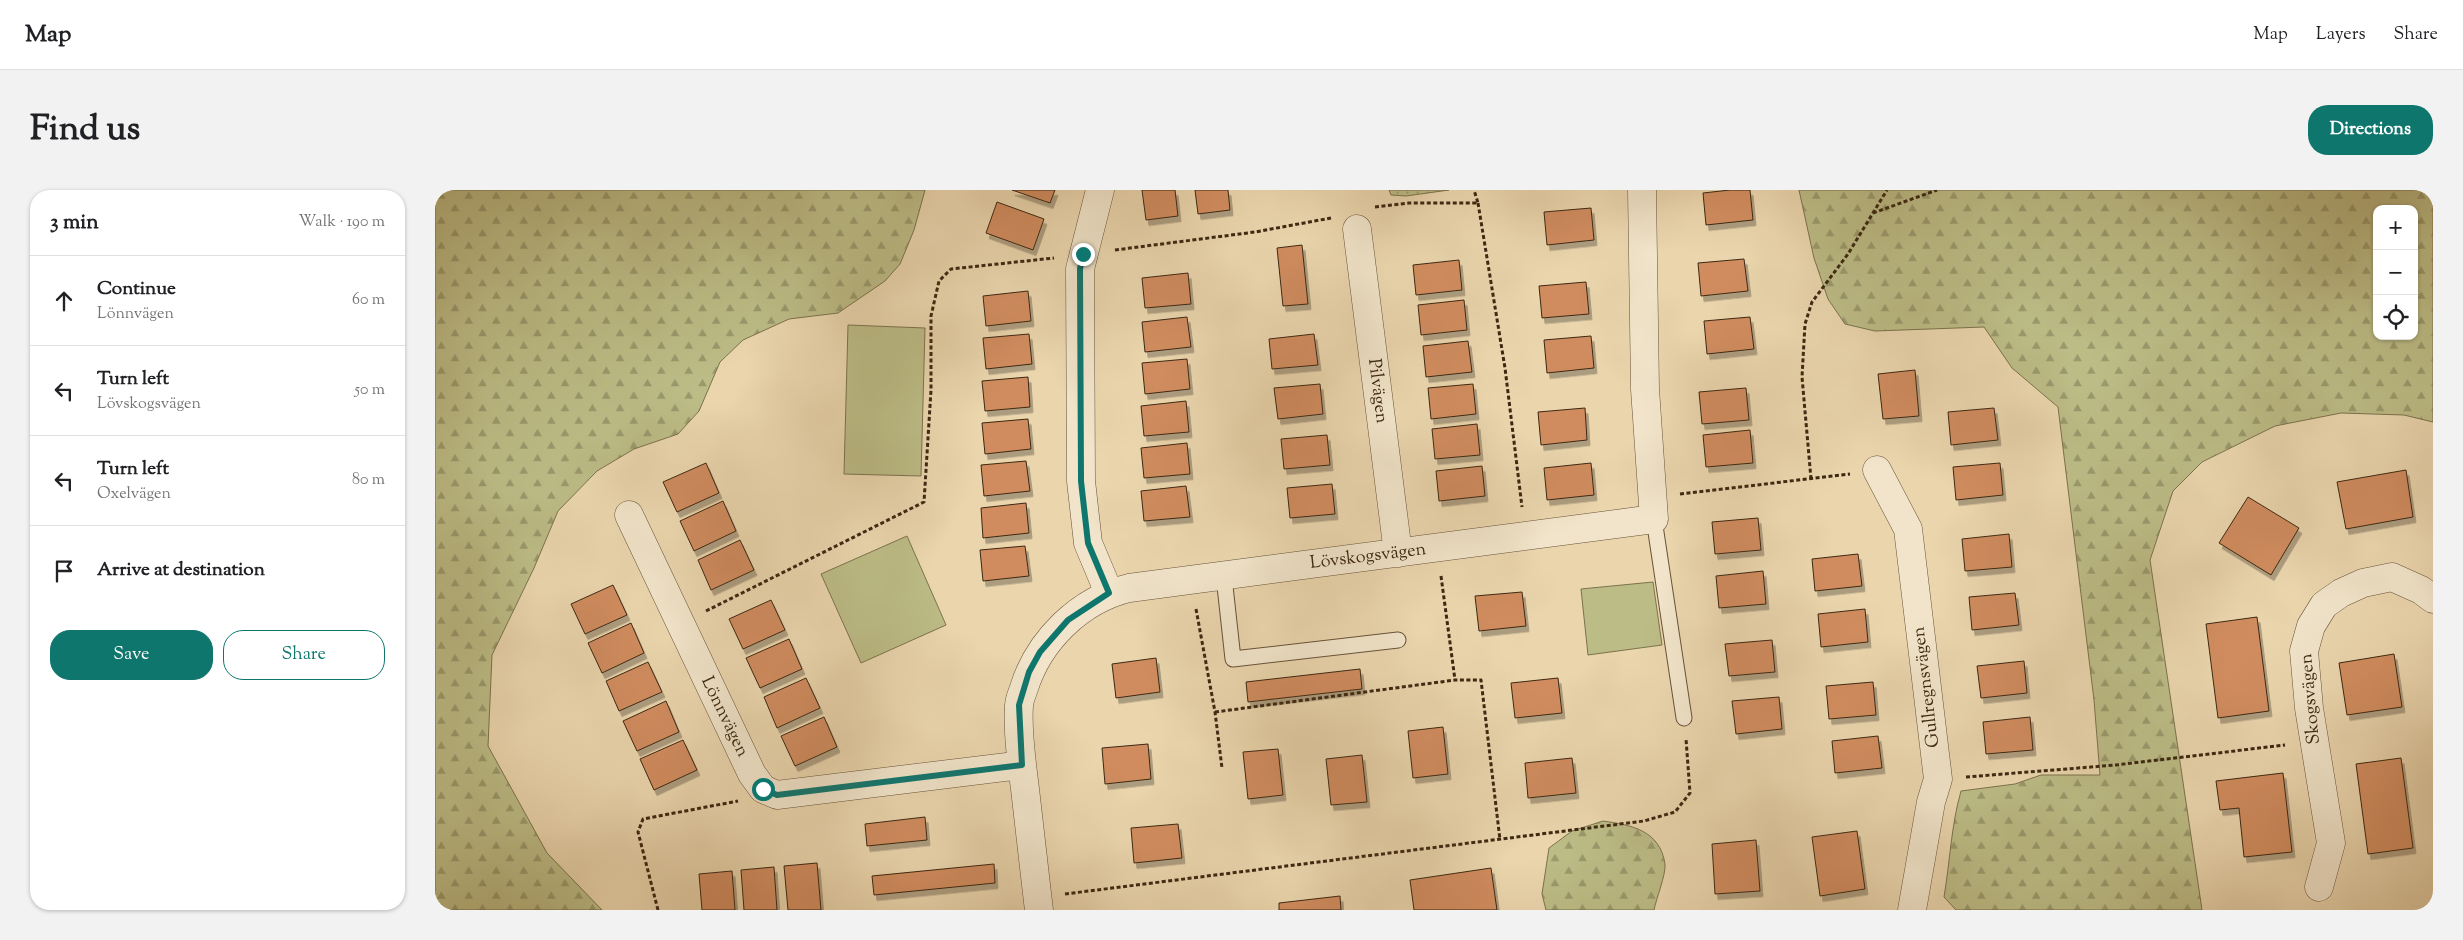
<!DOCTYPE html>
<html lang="en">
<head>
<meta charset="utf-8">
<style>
  :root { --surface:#fff; --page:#f2f2f2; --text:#202124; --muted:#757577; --line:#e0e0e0; --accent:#0f766e }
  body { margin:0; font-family:"Sorts Mill Goudy",serif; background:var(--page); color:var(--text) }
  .controls { position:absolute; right:15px; top:15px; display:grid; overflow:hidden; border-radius:10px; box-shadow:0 1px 4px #0004 }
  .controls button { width:45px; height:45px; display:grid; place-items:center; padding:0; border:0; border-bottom:1px solid var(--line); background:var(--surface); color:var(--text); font:25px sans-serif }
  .stop { position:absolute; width:15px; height:15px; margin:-11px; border:4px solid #0f766e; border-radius:50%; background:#fff }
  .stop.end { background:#0f766e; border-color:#fff; box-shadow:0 1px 5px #0008 }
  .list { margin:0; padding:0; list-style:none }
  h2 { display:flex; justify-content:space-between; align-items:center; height:65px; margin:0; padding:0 20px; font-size:21px }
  h2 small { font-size:16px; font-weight:400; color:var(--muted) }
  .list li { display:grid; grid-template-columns:32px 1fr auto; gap:15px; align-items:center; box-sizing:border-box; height:90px; padding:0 20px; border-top:1px solid var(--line) }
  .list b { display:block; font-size:19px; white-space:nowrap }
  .list p { margin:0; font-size:16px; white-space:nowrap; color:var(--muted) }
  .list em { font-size:16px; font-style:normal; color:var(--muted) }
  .actions { display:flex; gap:10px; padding:15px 20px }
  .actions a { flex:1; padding:11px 0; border:1px solid var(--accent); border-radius:20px; text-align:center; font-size:18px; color:var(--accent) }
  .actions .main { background:var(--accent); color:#fff }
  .icon { flex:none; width:28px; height:28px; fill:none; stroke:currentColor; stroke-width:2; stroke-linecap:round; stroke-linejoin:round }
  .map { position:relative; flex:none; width:1998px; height:720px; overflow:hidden; border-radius:20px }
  header { display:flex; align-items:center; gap:30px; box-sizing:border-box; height:70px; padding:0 25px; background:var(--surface); border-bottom:1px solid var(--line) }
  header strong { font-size:24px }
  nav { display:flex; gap:28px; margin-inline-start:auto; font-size:18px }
  .intro { display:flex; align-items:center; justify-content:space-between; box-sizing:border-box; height:120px; padding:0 30px }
  h1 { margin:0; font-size:35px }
  .button { padding:12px 22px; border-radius:20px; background:var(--accent); color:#fff; font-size:18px; font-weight:700 }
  main { display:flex; gap:30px; padding:0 30px }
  aside { flex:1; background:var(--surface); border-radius:20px; box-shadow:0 1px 4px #0004 }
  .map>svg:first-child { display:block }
  .grass { fill:url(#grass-dots); stroke:#7c724c }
  .forest { fill:url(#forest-firs); stroke:#7c724c; fill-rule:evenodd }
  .park { fill:#bcbc86; stroke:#7c724c }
  .building { fill:#d08c5e; stroke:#3c2812; filter:url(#shadow) }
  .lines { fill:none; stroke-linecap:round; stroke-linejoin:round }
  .lane-casing { stroke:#685339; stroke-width:17 }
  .street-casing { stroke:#685339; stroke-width:29 }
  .path { stroke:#3c2812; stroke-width:3; stroke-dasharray:4 2.5; stroke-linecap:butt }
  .lane { stroke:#f1e4ca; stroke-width:15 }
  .street { stroke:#f1e4ca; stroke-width:28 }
  .route { stroke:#0f766e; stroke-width:6 }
  .labels { text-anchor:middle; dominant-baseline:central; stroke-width:4; stroke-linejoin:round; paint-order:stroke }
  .street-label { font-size:18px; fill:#3c2812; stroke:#f1e4ca }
</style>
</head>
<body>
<header>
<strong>Map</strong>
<nav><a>Map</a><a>Layers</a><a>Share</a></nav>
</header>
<div class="intro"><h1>Find us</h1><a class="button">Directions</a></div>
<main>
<aside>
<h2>3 min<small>Walk · 190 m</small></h2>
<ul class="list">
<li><svg class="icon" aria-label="ahead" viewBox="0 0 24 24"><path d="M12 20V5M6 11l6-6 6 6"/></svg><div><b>Continue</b><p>Lönnvägen</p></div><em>60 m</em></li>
<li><svg class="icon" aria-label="left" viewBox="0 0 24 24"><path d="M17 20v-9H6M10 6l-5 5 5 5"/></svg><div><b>Turn left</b><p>Lövskogsvägen</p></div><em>50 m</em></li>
<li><svg class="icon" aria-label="left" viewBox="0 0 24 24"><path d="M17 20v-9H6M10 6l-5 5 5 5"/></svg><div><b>Turn left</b><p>Oxelvägen</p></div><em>80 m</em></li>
<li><svg class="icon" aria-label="arrive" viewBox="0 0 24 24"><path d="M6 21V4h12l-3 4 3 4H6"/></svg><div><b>Arrive at destination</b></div></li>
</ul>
<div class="actions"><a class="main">Save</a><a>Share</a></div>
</aside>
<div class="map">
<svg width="1998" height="720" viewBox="0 0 1998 720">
  <defs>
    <pattern id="grass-dots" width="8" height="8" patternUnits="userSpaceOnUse" patternTransform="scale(1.25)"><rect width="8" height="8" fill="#bcbc86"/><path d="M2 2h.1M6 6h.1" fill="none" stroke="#9a996c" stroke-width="1.8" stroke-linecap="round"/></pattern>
    <pattern id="forest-firs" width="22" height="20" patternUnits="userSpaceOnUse" patternTransform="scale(1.25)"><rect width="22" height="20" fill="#bcbc86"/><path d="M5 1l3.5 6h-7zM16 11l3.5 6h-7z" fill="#9a996c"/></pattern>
    <filter id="shadow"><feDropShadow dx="3" dy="5.5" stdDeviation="0" flood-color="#0004"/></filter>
  </defs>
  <rect width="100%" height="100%" fill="#ead5ad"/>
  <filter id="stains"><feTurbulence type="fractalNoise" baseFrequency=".004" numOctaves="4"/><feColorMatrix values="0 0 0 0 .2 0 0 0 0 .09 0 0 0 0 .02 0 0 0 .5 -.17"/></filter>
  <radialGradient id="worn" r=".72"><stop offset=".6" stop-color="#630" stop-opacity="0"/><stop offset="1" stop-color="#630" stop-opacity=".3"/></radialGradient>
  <path class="grass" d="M954 0H1014L971 6 956 5Z"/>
  <path class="forest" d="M0 0H490L479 40 465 74 450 91 403 123 354 129 308 150 285 172 264 221 243 244 199 259 162 281 123 321 99 378 57 465 53 556 112 663 167 720H0Z
    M1364 0H1998V232L1969 225 1906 223 1840 236 1767 272 1738 301 1715 370 1767 720H1521L1509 707C1515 672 1516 636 1526 601L1580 594 1606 585H1665L1659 510 1623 217 1577 178 1549 137 1440 141 1410 134 1393 109 1379 68ZM1942 19H1979V146H1942Z
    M1168 631C1196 635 1225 640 1230 674 1231 685 1221 709 1219 720H1111L1107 704 1114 658 1137 641Z"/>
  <path class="park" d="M413 135 490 138 486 286 409 284Z
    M472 346 511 435 426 473 386 384Z
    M1218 392 1227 455 1153 465 1146 399Z"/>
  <path class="building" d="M577 0H620L615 13Z
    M707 0H740L743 26 711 30Z
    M760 0H793L795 20 763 24Z
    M1295 0H1315L1318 30 1271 35 1268 3Z
    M562 12 609 29 598 60 551 43Z
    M1156 18 1159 50 1112 55 1109 22Z
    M867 55 873 114 848 116 842 58Z
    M1309 69 1313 101 1266 106 1263 73Z
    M1024 70 1027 100 981 105 978 75Z
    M753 83 756 114 710 118 707 88Z
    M1151 92 1154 124 1107 128 1104 96Z
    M593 101 596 131 551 136 548 106Z
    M1029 110 1032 140 986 145 983 115Z
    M752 127 756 157 710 162 707 132Z
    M1315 127 1319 159 1272 164 1269 131Z
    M594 144 597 174 551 179 548 148Z
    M879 144 883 175 837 179 834 149Z
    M1156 146 1159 178 1112 183 1109 150Z
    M1033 151 1037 182 991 187 988 156Z
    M752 169 755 199 710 204 707 173Z
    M1480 180 1484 226 1448 229 1443 184Z
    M593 187 595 217 550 221 547 191Z
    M885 194 888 224 843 229 839 198Z
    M1038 194 1041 224 996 229 993 198Z
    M1311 198 1314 230 1267 234 1264 202Z
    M751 211 754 242 709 246 706 216Z
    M1150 218 1152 250 1106 255 1103 222Z
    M1559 218 1563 250 1516 255 1513 222Z
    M593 229 596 259 550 264 547 233Z
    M1042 234 1045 265 1000 269 997 239Z
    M1315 240 1318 273 1271 277 1268 245Z
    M892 245 895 275 849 279 846 249Z
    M752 253 755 284 709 288 706 258Z
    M591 271 595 301 549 306 546 275Z
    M271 273 284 303 242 322 228 292Z
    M1156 273 1159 305 1112 310 1109 278Z
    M1565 273 1568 305 1521 310 1518 277Z
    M1047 276 1050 306 1004 311 1001 281Z
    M1971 280 1978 327 1911 339 1902 292Z
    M897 294 900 324 855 328 852 298Z
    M751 296 755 327 709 331 706 301Z
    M1813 307 1864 338 1836 385 1784 353Z
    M288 311 301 341 259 361 245 331Z
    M591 313 594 343 548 348 546 318Z
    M1323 328 1326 360 1280 364 1277 332Z
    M1574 344 1577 377 1530 381 1527 349Z
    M305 350 319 380 276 400 263 370Z
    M590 356 594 386 548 391 545 360Z
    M1423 364 1427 396 1380 401 1377 369Z
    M1328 381 1331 414 1284 418 1281 386Z
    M178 395 192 425 150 444 136 414Z
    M1087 402 1091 436 1044 441 1040 406Z
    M1580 403 1584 435 1537 440 1534 407Z
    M336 410 350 440 308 459 294 429Z
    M1430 419 1433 452 1386 457 1383 424Z
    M1822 427 1834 521 1783 528 1771 434Z
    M196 433 209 463 167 483 153 453Z
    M354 449 367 479 325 498 311 468Z
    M1337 450 1340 482 1294 486 1290 454Z
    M1959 464 1967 517 1912 525 1904 473Z
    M721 468 725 502 681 508 677 474Z
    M1589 471 1592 503 1546 508 1542 476Z
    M213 472 227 502 184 521 171 491Z
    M925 479 927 499 813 512 811 492Z
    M371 488 385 518 342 538 329 507Z
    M1123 488 1127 523 1080 528 1076 493Z
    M1438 492 1441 525 1394 529 1391 496Z
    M1344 507 1347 539 1301 544 1297 511Z
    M231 511 244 542 202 561 188 531Z
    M389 527 402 557 360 576 346 546Z
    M1595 527 1598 560 1551 564 1548 532Z
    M1008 537 1013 584 978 588 973 541Z
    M1443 546 1447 578 1400 583 1397 551Z
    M248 550 262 580 219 600 205 569Z
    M713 554 716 589 670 594 667 558Z
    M843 559 848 605 813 609 808 562Z
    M927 565 932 612 896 615 891 569Z
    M1137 568 1141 603 1093 608 1090 573Z
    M1966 568 1978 658 1933 664 1921 574Z
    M1848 583 1857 662 1809 667 1804 618 1785 620 1781 591Z
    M490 627 492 650 432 656 430 634Z
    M743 634 747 668 699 673 696 638Z
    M1422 641 1430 699 1385 706 1377 647Z
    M1321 650 1325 701 1280 704 1277 654Z
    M382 673 386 720H353L349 676Z
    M559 674 560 693 439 705 437 686Z
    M339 677 342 720H309L306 680Z
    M1056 678 1062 720H979L975 690Z
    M297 681 300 720H267L264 684Z
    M905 706 906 720H844V713Z"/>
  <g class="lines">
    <g class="lane-casing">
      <path id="lane" d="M1219 329 1249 528
        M789 387 798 469 963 450"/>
    </g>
    <g class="street-casing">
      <path id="street" d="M665 0 645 79 646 291 653 353 674 403
        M922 39 963 363
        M1442 280 1473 339 1503 589 1496 612 1477 720
        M194 325 317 584 328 599 342 605 587 575
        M1884 697 1896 653 1874 518 1869 461 1876 436 1889 415 1906 403 1928 393 1957 387 1986 400 1998 409
        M604 720C599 680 595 640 590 599 587 574 582 541 584 516 584 510 587 504 589 498 604 450 645 410 694 398L1219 329 1210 199 1207 0"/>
    </g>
    <path class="path" d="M1043 13 1070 178 1087 317
      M940 17 974 13H1043L1039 0
      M1438 23 1502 0
      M680 60 820 42 896 28
      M1376 289 1367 187 1370 134 1377 112 1413 64 1452 0
      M1245 304 1415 284
      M1006 386 1020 490
      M761 419 780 522 787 578
      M271 421 489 312 496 200V126L504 91 516 79 619 68
      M780 522 1020 490H1046L1065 650
      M1531 587 1681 575 1850 555
      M630 704 1209 631 1240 622 1255 603 1251 549
      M223 720 203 642 208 629 303 611"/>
    <use href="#lane" class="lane"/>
    <use href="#street" class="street"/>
  </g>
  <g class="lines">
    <path class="route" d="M328 599 342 605 587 575 584 515 594 482 605 462 633 430 674 403 653 353 646 291 645 79 648 64"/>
  </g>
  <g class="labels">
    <g class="street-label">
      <text transform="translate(942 201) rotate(83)">Pilvägen</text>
      <text transform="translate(933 367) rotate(-7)">Lövskogsvägen</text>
      <text transform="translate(1492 497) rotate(-97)">Gullregnsvägen</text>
      <text transform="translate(1876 509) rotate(-95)">Skogsvägen</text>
      <text transform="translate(289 527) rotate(64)">Lönnvägen</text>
    </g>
  </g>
  <rect width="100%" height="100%" filter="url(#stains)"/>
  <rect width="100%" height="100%" fill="url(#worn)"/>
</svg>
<div class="controls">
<button>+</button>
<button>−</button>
<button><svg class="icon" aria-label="locate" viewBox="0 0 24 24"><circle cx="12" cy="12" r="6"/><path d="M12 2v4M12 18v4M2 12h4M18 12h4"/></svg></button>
</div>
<div class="stop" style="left:328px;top:599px"></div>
<div class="stop end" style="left:648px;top:64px"></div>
</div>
</main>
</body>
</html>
